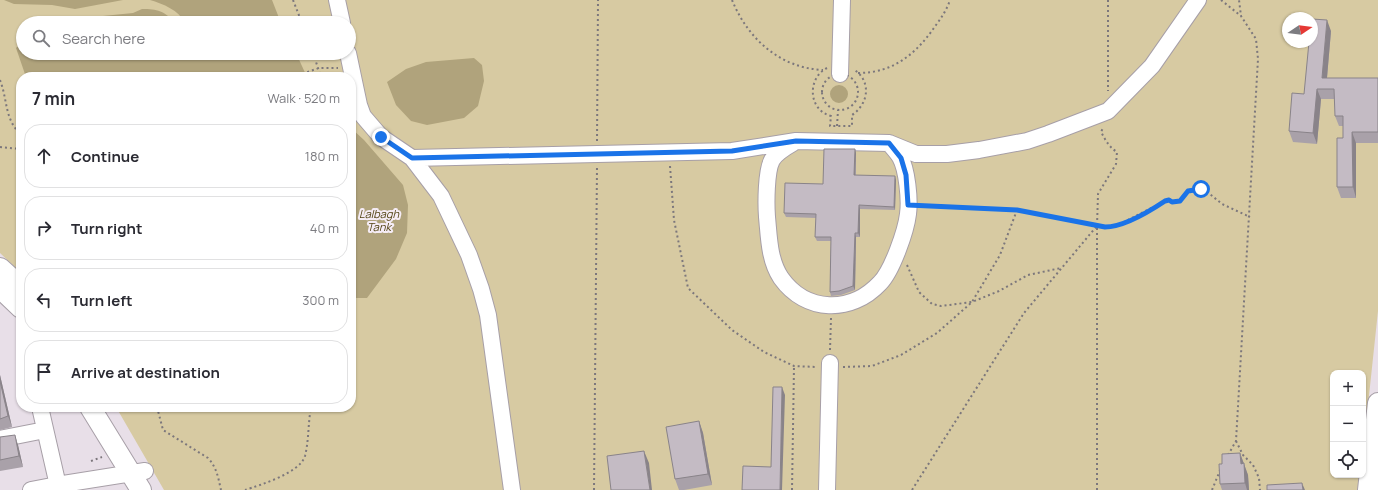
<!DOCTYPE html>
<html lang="en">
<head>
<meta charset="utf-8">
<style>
  :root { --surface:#fff; --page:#f2f2f3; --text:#2b2b33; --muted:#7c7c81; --line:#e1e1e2 }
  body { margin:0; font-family:Manrope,sans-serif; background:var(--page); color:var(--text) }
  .controls { position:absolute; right:12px; bottom:12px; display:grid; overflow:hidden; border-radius:8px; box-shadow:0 1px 3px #0004 }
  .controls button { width:36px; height:36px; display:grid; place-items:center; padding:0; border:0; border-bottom:1px solid var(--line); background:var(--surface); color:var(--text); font:20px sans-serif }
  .compass { position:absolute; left:1282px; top:12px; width:36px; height:36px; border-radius:50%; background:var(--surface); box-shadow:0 1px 3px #0004; rotate:77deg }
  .stop { position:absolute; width:12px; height:12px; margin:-9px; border:3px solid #1a73e8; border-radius:50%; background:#fff }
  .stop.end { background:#1a73e8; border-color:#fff; box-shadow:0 1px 4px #0008 }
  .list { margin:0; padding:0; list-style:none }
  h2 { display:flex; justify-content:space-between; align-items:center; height:52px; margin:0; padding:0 16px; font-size:17px }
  h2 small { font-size:13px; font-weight:400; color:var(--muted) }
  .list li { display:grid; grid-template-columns:26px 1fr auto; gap:12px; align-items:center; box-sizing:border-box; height:64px; margin:0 8px 8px; padding:0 8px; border:1px solid var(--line); border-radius:16px }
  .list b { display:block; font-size:15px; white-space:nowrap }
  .list em { font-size:13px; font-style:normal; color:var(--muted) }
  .icon { flex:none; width:22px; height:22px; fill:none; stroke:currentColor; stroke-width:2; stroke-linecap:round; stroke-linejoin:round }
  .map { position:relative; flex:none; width:1378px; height:490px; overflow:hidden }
  .search { position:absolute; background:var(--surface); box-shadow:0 1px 3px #0004; left:16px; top:16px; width:340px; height:44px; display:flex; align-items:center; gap:10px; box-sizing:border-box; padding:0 14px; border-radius:22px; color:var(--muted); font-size:15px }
  .panel { position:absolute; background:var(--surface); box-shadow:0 1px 3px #0004; left:16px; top:72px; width:340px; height:340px; border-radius:16px }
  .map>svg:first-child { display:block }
  .green { fill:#d7caa2; fill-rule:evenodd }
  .water { fill:#b0a37c }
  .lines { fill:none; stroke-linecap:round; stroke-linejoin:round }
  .minor-casing { stroke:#a79fa7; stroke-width:18 }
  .major-casing { stroke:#a79fa7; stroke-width:22 }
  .path { stroke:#7c777c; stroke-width:2; stroke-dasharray:2 3; stroke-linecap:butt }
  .minor { stroke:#fff; stroke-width:16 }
  .major { stroke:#fff; stroke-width:20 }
  .wall { fill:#a9a1a9 }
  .shaded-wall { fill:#898389 }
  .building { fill:#c4bbc4; stroke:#898389 }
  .route { stroke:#1a73e8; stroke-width:5 }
  .labels { text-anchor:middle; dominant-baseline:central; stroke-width:4; stroke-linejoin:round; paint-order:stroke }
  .water-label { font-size:11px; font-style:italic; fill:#534414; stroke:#f5ecf5 }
</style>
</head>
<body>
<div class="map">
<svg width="1378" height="490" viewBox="0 0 1378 490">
  <rect width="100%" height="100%" fill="#e8dfe8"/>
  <path class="green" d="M0 0H1378V311L1363 452V373H1333V475H1361L1359 490H164L116 407H351V77H21V273L0 253ZM1288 18H1312V42H1288ZM23 23H349V53H23Z"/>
  <path class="water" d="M4 0H123L75 9 52 5 14 4Z
    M150 0H272L281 23H185C179 10 163 4 150 0Z
    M142 9C157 9 165 11 175 23H74L93 17 133 13Z
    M23 41V53H296L307 77H270L269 74 259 77H26L16 48Z
    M474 58 482 65 484 81 478 106 464 118 427 125 411 121 396 105 387 82 406 69 426 62Z
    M830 94a9 9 0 1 1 18 0a9 9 0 1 1-18 0Z
    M351 128 364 140 403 185 408 205 407 233 396 259 367 298H351Z"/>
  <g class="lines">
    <g class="minor-casing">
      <path id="minor" d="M337 0 342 23
        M348 53 359 105 363 116 381 137 412 158 441 196 469 255 481 289 488 315 512 490
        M840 74 842 0
        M793 143C786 147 776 153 772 160 766 171 766 204 767 217 769 237 769 260 781 278 806 313 851 314 880 283 892 271 906 231 908 214 910 200 907 169 900 157 897 152 893 148 889 143
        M412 158 732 151 796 141 889 143 916 154H947L979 150 1027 141 1048 134 1108 111 1152 66 1198 0
        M40 407 59 490
        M0 439 45 430
        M31 490 57 485 145 471
        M827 490 830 363"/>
    </g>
    <g class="major-casing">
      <path id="major" d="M0 268 21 287
        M0 288 21 308
        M90 407 141 490
        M1368 490 1378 403"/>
    </g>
    <path class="path" d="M293 0 302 23
      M732 0C748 39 780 68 823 70
      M1108 0V91
      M1221 0 1241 16
      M313 53 321 77
      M827 68C807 78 808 110 831 116L830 126H852V115C864 107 870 92 863 79 861 75 857 72 854 69
      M858 73C894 73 917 53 936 25 942 17 947 9 950 0
      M822 92a18 18 0 1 1 36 0a18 18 0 1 1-36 0Z
      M293 77 319 68H338
      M0 80C8 101 4 118 21 135
      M837 126 838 110
      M597 141 598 0
      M0 147 21 149
      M670 166 674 220 688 288 732 330 764 352 794 366 817 367
      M921 206 1017 210 1105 227H1114L1165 201 1169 200 1172 202 1180 201 1188 191 1205 190 1222 204 1250 217
      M907 265 919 292 932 304 941 306 972 302 999 291 1028 275 1061 268
      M830 350 831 318
      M843 367 872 366 901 355 937 333 972 302 1000 255 1017 210
      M157 407 163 430 208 458C217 468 218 477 221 490
      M1236 441 1243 455 1253 465 1259 478 1260 490
      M1228 455 1236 441 1258 59 1256 39 1241 16 1239 0
      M91 461 102 457
      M245 490C260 485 300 473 305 456 309 440 308 423 311 407
      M594 490 597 167
      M792 490 794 366
      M912 490 1024 313 1096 227
      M1097 490V226L1098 194 1116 164 1117 152C1109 147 1106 141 1101 132L1103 128
      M1212 490 1221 468"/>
    <use href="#minor" class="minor"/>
    <use href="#major" class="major"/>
  </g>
  <path class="wall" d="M1331 31 1327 78H1378V143H1356V198H1341L1337 187 1343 138V126H1339L1335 116V99H1321L1317 144 1293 142 1289 131Z
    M856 153V175L896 180 895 210 860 209V237H856L855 290 841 295 831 296 830 292 831 241H817L815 237 816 218 786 217 784 213 823 184Z
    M0 375 12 427 0 430Z
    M699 421 703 433 712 485 684 490H679L675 479Z
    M0 437 18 445 23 467 0 471Z
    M1240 453 1248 475 1249 490H1222L1220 484 1222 464Z"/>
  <path class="shaded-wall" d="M1327 20 1331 31 1326 89 1322 78Z
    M1317 89 1321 99 1317 144 1313 133Z
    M1352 132 1356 143V198L1353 187Z
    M855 149 856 153 855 179 854 175Z
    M895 176 896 180 895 210 894 207Z
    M859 205 860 209V237L858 233Z
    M855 233 856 237 855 290 853 286Z
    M0 375 12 427 8 416 0 381Z
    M782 387 785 395 782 490H780Z
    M699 421 703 433 712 485 708 474Z
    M15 435 18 445 23 467 19 456Z
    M644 451 649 463 652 490H650Z
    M1240 453 1248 475 1249 490H1247L1245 483 1241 464Z
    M1302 483 1305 490H1303Z"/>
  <path class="building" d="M1312 19 1327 20 1322 78H1378V132H1352L1353 187H1337V138H1343V116H1335L1334 89H1317L1313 133 1289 131 1292 93 1304 94 1309 42H1312Z
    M824 149H855L854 175 895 176 894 207 859 205 858 233H855L853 286 839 291 830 292 831 237H815L816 214 784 213 785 183 823 184Z
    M0 381 8 416 0 419Z
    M773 387H782L780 490H742L743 466 771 467Z
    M699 421 708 474 675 479 666 427Z
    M15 435 19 456 0 460V437Z
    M644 451 650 490H611L607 456Z
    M1240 453 1241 464 1244 463 1245 483 1220 484 1219 464H1222V454Z
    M1302 483 1303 490H1267V485Z"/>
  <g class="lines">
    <path class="route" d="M381 137 412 158 732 151 796 141 889 143 901 158 906 175 908 205 1017 210 1105 227C1123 227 1150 211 1165 201L1169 200 1172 202 1180 201 1188 191 1201 189"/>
  </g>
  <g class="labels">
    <g class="water-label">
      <text x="379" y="213">Lalbagh<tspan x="379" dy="13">Tank</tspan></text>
    </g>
  </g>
</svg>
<div class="controls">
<button>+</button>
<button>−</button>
<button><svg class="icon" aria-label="locate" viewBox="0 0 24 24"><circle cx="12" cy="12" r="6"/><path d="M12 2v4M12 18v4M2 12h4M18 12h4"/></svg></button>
</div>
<svg class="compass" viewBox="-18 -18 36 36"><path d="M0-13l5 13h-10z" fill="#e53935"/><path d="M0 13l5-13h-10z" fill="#7c7c81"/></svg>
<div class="stop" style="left:1201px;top:189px"></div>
<div class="stop end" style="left:381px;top:137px"></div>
<div class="search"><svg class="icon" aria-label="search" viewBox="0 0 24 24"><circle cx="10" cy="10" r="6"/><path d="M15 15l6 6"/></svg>Search here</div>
<section class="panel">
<h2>7 min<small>Walk · 520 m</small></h2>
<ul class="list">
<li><svg class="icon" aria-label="ahead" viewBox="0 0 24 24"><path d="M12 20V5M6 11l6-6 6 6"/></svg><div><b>Continue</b></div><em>180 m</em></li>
<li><svg class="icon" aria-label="right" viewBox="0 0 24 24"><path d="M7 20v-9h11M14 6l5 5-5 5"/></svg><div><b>Turn right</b></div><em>40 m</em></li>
<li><svg class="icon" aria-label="left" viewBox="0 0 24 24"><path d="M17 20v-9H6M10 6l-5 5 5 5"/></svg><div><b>Turn left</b></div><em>300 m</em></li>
<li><svg class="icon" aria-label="arrive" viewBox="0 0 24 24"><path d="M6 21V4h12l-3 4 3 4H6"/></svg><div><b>Arrive at destination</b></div></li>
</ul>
</section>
</div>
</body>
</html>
